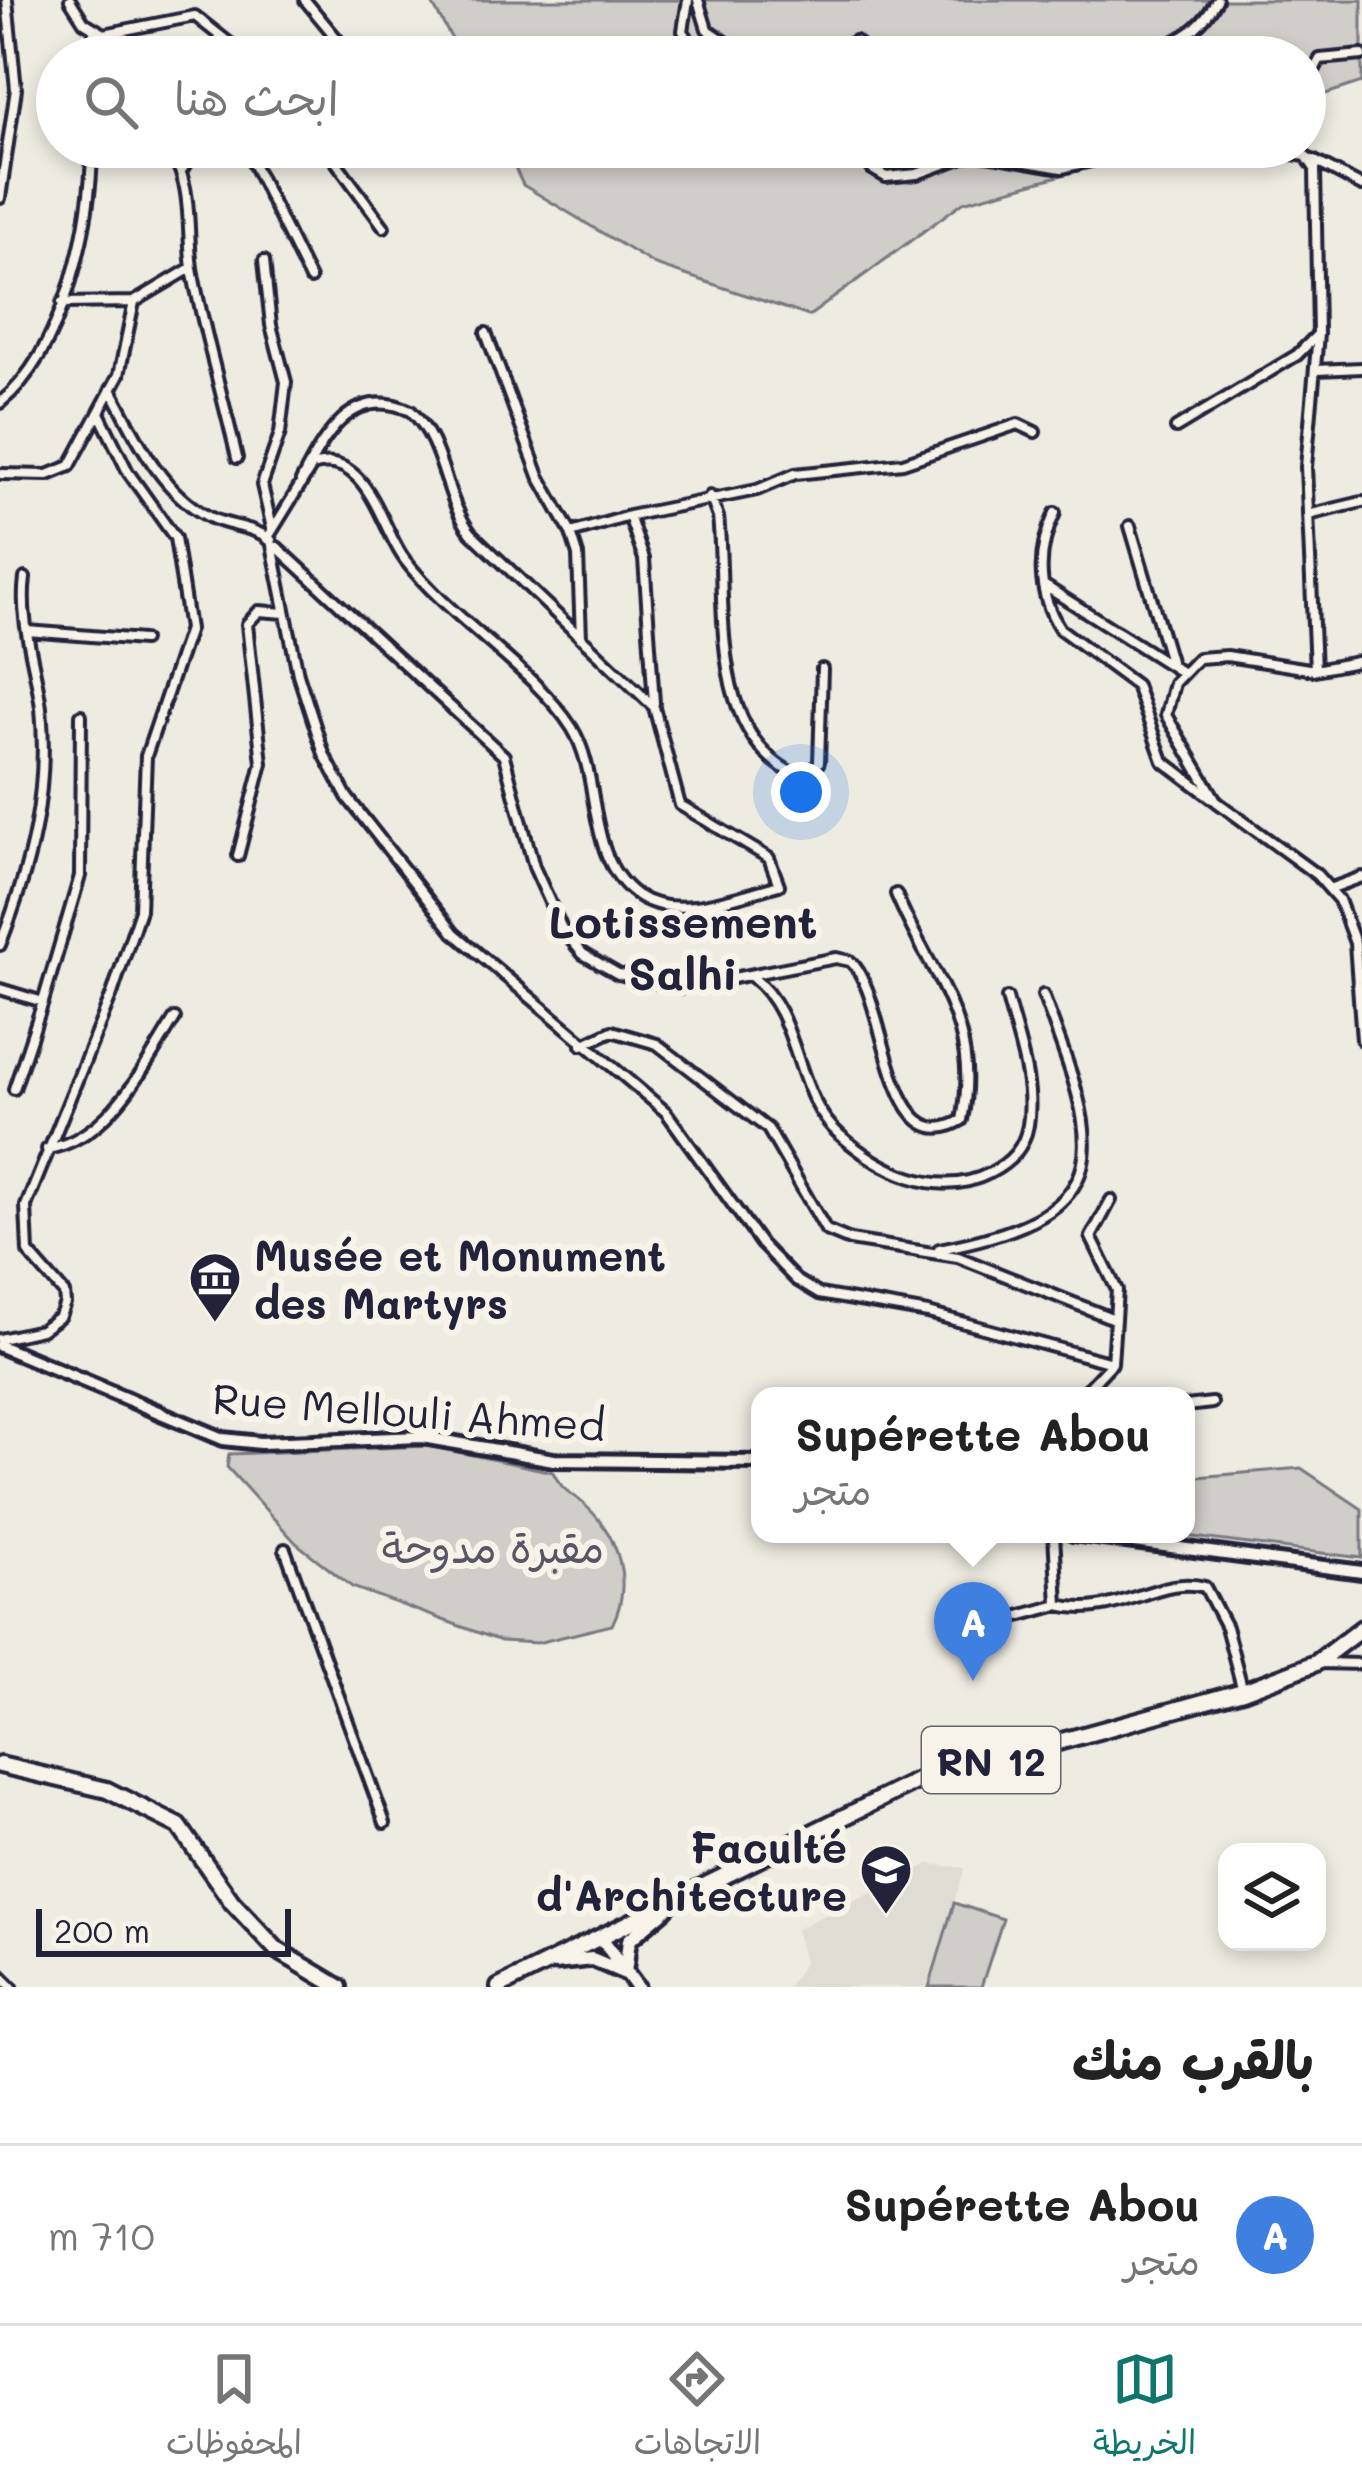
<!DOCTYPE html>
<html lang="ar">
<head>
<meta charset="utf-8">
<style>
  :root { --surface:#fff; --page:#f2f2f2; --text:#222; --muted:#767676; --line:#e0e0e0; --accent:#0f766e }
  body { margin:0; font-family:Mali,"Playpen Sans Arabic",sans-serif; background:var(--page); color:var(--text); direction:rtl }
  .controls { position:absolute; right:36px; bottom:36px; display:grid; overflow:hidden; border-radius:24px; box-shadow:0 6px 18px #0003 }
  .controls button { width:108px; height:108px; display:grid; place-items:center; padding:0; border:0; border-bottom:3px solid var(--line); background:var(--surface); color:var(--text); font:60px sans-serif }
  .scale { position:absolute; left:36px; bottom:30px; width:255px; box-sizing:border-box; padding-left:12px; border:6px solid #22223b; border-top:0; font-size:33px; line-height:42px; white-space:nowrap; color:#22223b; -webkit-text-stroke:9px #f7f3e8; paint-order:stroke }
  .you { position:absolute; left:801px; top:792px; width:42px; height:42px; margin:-30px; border:9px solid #fff; border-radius:50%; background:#1a73e8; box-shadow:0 0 0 18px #1a73e833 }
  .badge { display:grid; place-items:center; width:78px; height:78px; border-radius:50%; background:var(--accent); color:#fff; font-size:39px; font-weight:700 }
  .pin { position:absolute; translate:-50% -99px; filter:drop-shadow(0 3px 6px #0008) }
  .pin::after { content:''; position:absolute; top:63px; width:42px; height:36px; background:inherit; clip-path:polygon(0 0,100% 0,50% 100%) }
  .popup { position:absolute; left:751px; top:1387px; width:444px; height:156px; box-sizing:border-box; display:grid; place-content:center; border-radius:24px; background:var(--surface); filter:drop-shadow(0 3px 9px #0005); font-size:39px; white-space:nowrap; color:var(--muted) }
  .popup b { font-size:45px; color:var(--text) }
  .popup::after { content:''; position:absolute; left:50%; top:100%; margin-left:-24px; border:24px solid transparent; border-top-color:var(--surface) }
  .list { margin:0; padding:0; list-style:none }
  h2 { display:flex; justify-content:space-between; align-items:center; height:156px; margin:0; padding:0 48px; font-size:51px }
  h2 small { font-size:39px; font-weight:400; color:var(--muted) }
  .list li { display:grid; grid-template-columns:78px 1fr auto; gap:36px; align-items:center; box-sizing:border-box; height:180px; padding:0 48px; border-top:3px solid var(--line) }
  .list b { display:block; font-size:45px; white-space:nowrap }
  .list p { margin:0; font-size:39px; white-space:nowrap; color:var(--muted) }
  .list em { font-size:39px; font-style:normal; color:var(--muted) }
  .icon { flex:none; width:66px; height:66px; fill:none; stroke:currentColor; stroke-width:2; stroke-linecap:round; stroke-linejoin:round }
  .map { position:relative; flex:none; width:1362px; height:1987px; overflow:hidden; direction:ltr }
  .search { position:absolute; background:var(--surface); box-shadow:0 6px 18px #0003; left:36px; right:36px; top:36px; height:132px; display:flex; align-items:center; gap:30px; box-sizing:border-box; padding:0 42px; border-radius:66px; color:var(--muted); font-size:45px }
  .sheet { height:336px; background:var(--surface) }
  nav { display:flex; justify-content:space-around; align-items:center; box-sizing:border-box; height:168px; border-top:3px solid var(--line); background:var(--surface); font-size:33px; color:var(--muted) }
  nav a { display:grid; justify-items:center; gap:6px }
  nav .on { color:var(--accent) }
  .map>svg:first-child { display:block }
  .built { fill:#dfdcd4 }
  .green { fill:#d1cdc9; stroke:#7a7882; stroke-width:3 }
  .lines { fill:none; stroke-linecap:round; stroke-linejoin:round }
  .minor-casing { stroke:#22223b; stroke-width:16 }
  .tertiary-casing { stroke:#22223b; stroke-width:20 }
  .secondary-casing { stroke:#22223b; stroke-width:21 }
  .primary-casing { stroke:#22223b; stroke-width:22 }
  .minor { stroke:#f7f3e8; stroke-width:8 }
  .tertiary { stroke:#f7f3e8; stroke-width:10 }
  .secondary { stroke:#f7f3e8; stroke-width:12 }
  .primary { stroke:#f7f3e8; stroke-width:14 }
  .labels { text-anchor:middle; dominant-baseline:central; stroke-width:12; stroke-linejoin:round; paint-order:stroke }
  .shield { fill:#f7f3e8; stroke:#62616f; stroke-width:3 }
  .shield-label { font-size:39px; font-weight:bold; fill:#22223b }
  .poi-label { font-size:42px; font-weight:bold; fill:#22223b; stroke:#f7f3e8; text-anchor:start }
  .street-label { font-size:42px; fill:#22223b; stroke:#f7f3e8 }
  .park-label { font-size:42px; fill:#575566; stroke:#f7f3e8 }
  .neighbourhood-label { font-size:45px; font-weight:bold; fill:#22223b; stroke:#f7f3e8 }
</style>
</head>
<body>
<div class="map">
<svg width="1362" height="1987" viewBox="0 0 1362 1987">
  <rect width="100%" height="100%" fill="#eeebe1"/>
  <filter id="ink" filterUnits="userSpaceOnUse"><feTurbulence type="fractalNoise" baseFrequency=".00833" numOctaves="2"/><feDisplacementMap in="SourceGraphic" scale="24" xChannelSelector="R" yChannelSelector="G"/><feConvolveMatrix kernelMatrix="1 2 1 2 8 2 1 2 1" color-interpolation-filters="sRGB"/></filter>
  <g filter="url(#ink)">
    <path class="built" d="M929 1864 965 1868 926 1987H787L804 1963 796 1929Z"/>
    <path class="green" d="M430 0H1362V82L1305 101V57H462Z
      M505 147H1166L963 202 809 316 655 265 523 185Z
      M429 1446 553 1472C562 1491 571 1492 585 1505 620 1537 633 1584 612 1625L537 1643 501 1641 352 1587 296 1543 227 1467 229 1454Z
      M1301 1468 1362 1509V1558L1169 1534H1186V1478Z
      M954 1903 1003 1919 981 1987H929Z"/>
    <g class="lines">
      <g class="minor-casing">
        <path id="minor" d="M70 0 84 22 104 34 195 16 247 57
          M305 0 352 57
          M688 0 683 31 699 57
          M698 0 707 29 748 57
          M93 57 94 29
          M826 57 855 41 872 57
          M1047 57C1103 29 1172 80 1217 0
          M1305 88 1320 59 1362 55
          M167 147C196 184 185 232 193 274 205 336 223 397 237 458
          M245 147 310 279
          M325 147 384 227
          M860 147 872 169 886 177 917 174 975 153 1062 168 1112 156 1163 155 1185 147
          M1245 147 1306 156 1315 169 1318 334 1306 467 1315 670 1227 656 1198 658 1174 683 1166 715 1217 802 1317 875 1339 900 1355 943 1362 1040
          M1313 160 1362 186
          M181 171 197 147
          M0 198 16 89 7 0
          M264 261 271 325 286 382 280 433 262 485 272 528
          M62 303 134 302 191 268
          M486 333 539 476 571 533
          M1317 370 1362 368
          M111 389C135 435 160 492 209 517 229 527 254 526 271 540L298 674 324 754 347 797 454 933 666 1112 761 1244 796 1280 819 1294 928 1313 1112 1363
          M0 403C63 352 92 226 92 147
          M1176 428 1297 355 1318 334
          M0 474 48 475 70 466 119 375 134 302
          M710 496 718 517C728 604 704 743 808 780L819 762 822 669
          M1055 513C1036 552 1037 593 1060 629L1136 685 1163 761 1216 801
          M1308 515 1362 502
          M629 516 757 490 795 474 903 463 1018 424 1035 432
          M1130 526 1170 661
          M267 539 312 466C367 448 381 529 405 560 450 619 536 671 572 728 603 778 584 857 637 895 676 922 738 896 779 885L769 858 680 805 654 707 471 533C442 494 446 445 411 411 352 383 323 438 301 481
          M277 547 504 756 534 867 562 929 583 954 618 974 682 988 836 958 850 961C888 992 884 1166 962 1120 982 1023 930 976 896 894
          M1045 586 1181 672
          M27 631 143 640
          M581 638 578 555 571 533 629 516 644 559 654 703
          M1315 670 1362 661
          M238 856 262 763 247 624 259 611 285 613
          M1329 889 1362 877
          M0 945C31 866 49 793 41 708 36 665 19 622 25 578
          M752 977C802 1015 792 1093 840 1135 881 1171 938 1200 990 1173 1011 1162 1024 1148 1028 1125 1035 1084 1017 1037 1007 998
          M0 989 43 1002 80 876 81 715
          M582 1045 612 1031 657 1044 768 1129 826 1230 850 1240 958 1257 1114 1319
          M14 1089 43 1002
          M47 1149C109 1139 144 1067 175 1018
          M939 1249C1126 1214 1100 1146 1043 995
          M0 1339 41 1330 60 1316 65 1303 64 1293 28 1252 26 1206 112 994 140 910 146 756 189 629 175 538 128 472 99 413
          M1081 1396 1112 1363 1117 1290 1091 1237 1111 1200
          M1186 1406 1212 1403
          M1054 1534 1058 1605C1117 1620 1158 1574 1205 1587L1226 1627 1243 1691
          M285 1549 385 1823
          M983 1626 1058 1605
          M1317 1663 1362 1664
          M0 1975 12 1987"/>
      </g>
      <g class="tertiary-casing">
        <path id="tertiary" d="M0 1346 223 1439 260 1443 422 1437 554 1460 760 1462
          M1073 1534 1362 1572"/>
      </g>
      <g class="secondary-casing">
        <path id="secondary" d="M602 1939 637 1987
          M555 1963 592 1959 625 1973
          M625 1973 629 1940 666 1909"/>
      </g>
      <g class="primary-casing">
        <path id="primary" d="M0 1765 107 1790 179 1826 232 1902 277 1950 339 1987
          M499 1987 917 1781 1243 1691 1316 1663 1362 1628"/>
      </g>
      <use href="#minor" class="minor"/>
      <use href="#tertiary" class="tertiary"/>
      <use href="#secondary" class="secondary"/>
      <use href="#primary" class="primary"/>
    </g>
  </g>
  <defs>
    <g id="museum-pin" transform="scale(2.7)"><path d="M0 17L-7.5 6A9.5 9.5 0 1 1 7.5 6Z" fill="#22223b" stroke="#f7f3e8"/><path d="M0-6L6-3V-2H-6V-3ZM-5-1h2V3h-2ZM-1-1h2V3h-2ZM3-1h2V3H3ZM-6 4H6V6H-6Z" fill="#fff"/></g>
    <g id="university-pin" transform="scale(2.7)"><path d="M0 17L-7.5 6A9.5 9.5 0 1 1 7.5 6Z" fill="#22223b" stroke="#f7f3e8"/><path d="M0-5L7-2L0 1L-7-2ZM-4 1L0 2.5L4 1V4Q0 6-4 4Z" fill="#fff"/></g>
  </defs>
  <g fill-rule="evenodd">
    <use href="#museum-pin" x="215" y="1278"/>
    <use href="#university-pin" x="886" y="1870"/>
  </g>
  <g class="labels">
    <rect class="shield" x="922" y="1727" width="138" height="66" rx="9"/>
    <g class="shield-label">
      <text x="991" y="1760">RN 12</text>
    </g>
    <g class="poi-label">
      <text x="254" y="1254">Musée et Monument<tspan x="254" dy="48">des Martyrs</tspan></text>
      <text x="847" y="1846" text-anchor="end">Faculté<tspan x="847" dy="48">d'Architecture</tspan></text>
    </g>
    <g class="street-label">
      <text transform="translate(409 1411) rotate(4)">Rue Mellouli Ahmed</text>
    </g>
    <g class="park-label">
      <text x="493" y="1546">مقبرة مدوحة</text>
    </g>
    <g class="neighbourhood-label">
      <text x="683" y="920">Lotissement<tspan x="683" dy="52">Salhi</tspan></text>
    </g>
  </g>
</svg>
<div class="controls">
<button><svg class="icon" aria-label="layers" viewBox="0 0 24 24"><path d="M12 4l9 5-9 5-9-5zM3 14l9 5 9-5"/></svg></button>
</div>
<div class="scale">200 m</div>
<div class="you"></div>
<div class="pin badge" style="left:973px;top:1681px;background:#3f7fe0">A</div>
<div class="popup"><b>Supérette Abou</b>متجر</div>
<div class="search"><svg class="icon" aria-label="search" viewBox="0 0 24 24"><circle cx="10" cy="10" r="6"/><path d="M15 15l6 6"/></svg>ابحث هنا</div>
</div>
<section class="sheet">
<h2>بالقرب منك<small></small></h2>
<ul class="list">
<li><span class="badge" style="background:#3f7fe0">A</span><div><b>Supérette Abou</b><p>متجر</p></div><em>710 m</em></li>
</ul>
</section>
<nav>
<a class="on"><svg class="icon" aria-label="map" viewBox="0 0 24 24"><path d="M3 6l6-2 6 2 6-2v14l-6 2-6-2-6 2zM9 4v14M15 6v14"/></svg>الخريطة</a>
<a><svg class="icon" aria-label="directions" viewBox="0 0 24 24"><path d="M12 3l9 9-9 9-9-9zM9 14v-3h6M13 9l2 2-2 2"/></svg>الاتجاهات</a>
<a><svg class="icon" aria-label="saved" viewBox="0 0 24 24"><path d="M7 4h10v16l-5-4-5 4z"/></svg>المحفوظات</a>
</nav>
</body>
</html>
